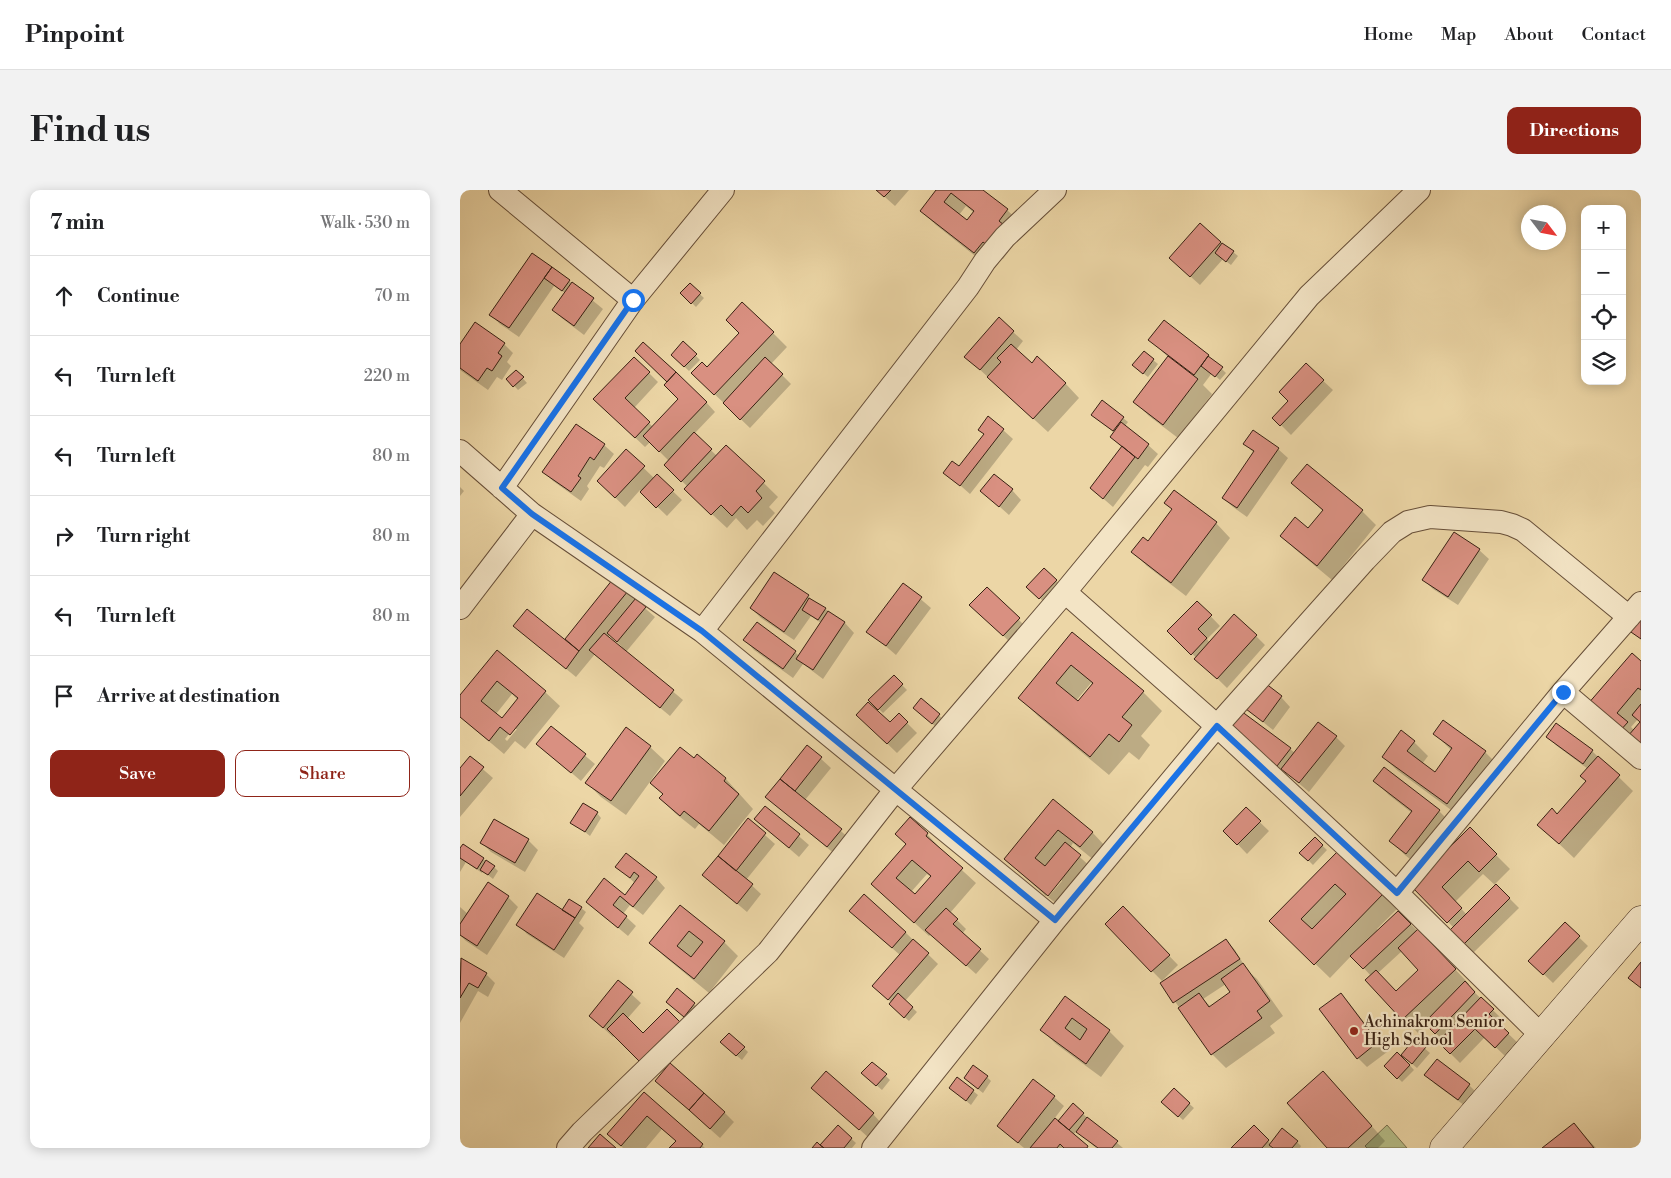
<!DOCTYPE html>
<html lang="en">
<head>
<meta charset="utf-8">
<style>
  :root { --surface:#fff; --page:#f2f2f2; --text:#202124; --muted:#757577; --line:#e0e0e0; --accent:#8f2418 }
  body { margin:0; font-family:"Libre Bodoni",serif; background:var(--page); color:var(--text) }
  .controls { position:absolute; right:15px; top:15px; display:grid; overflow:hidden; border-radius:10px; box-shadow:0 2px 12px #0003 }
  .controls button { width:45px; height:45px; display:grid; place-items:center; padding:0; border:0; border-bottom:1px solid var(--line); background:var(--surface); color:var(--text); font:25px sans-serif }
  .compass { position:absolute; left:1061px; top:15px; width:45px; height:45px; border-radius:50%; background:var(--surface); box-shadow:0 2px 12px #0003; rotate:122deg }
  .stop { position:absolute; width:15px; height:15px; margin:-11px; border:4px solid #1a73e8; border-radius:50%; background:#fff }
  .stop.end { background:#1a73e8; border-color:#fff; box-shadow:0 1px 5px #0008 }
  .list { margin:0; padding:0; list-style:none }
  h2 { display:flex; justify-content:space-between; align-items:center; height:65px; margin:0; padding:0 20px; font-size:21px }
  h2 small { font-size:16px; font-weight:400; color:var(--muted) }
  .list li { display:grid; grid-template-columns:32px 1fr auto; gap:15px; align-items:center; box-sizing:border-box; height:80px; padding:0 20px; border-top:1px solid var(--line) }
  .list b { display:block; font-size:19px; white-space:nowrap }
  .list em { font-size:16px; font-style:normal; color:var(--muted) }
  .actions { display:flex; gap:10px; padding:15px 20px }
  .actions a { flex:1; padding:11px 0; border:1px solid var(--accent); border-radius:10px; text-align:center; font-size:18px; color:var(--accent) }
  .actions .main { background:var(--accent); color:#fff }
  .icon { flex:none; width:28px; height:28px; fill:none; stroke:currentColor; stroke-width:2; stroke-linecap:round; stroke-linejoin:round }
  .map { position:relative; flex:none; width:1181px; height:958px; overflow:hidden; border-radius:10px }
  header { display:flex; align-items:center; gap:30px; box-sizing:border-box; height:70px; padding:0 25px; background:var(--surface); border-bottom:1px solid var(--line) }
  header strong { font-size:24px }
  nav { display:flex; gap:28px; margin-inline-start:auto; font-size:18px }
  .intro { display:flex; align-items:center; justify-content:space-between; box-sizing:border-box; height:120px; padding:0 30px }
  h1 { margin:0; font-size:35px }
  .button { padding:12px 22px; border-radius:10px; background:var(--accent); color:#fff; font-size:18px; font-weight:700 }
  main { display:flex; gap:30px; padding:0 30px }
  aside { flex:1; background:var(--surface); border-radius:10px; box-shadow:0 2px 12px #0003 }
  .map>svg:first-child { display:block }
  .green { fill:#b6be88; stroke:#78704e }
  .shadow { fill:#0003; fill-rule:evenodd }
  .building { fill:#d99081; stroke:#392113; fill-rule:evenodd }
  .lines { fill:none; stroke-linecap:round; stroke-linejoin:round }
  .street-casing { stroke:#664e38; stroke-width:24 }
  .secondary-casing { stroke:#392113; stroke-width:29 }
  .street { stroke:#f3e4c5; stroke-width:22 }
  .secondary { stroke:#f3e4c5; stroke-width:28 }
  .route { stroke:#1a73e8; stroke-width:6 }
  .poi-dot { fill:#8f2418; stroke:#f3e4c5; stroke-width:2 }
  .labels { text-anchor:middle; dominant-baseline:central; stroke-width:4.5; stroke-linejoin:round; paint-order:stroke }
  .poi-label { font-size:16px; fill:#392113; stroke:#f3e4c5; text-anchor:start }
</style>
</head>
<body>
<header>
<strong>Pinpoint</strong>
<nav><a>Home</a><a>Map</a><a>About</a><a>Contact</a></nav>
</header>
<div class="intro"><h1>Find us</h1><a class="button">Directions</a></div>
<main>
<aside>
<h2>7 min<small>Walk · 530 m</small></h2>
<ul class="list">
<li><svg class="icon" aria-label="ahead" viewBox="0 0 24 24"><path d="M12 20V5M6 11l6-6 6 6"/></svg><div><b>Continue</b></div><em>70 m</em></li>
<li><svg class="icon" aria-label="left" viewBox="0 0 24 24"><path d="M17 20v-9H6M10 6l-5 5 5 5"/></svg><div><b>Turn left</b></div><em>220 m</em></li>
<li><svg class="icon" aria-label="left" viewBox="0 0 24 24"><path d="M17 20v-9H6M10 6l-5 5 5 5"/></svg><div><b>Turn left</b></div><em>80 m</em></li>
<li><svg class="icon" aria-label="right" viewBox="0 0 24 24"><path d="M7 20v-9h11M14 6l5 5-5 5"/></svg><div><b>Turn right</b></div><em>80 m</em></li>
<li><svg class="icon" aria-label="left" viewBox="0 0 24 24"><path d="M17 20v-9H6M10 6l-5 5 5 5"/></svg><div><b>Turn left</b></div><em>80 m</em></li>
<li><svg class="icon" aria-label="arrive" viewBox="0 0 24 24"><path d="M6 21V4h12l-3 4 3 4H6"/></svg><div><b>Arrive at destination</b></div></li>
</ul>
<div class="actions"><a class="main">Save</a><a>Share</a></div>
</aside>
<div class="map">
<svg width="1181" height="958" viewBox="0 0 1181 958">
  <rect width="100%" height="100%" fill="#ecd6a6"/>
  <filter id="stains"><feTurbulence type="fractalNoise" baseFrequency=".004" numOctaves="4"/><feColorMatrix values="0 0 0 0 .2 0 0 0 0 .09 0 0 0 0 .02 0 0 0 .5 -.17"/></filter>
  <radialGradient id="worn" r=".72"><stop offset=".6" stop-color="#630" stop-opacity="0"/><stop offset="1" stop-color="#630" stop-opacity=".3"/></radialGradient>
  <path class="green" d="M927 935 947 958H907L905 956Z"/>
  <path class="shadow" d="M417 0H449L435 16Z
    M478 0H521L547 20 562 34 557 50 543 69 538 65 529 77 476 35 461 21ZM506 16 514 23 508 31 499 25Z
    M740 35 778 66 771 75 763 69 740 95 721 78Z
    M72 65 109 91 143 119 124 145 103 129 93 120 105 103 94 96 59 147 40 134 31 125Z
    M230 95 244 108 236 117 222 103Z
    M539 129 563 151 556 160 572 174 605 193 619 208 588 242 506 167Z
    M704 132 748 166 766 183 760 190 752 183 743 195 752 204 718 248 689 226 674 211 708 167 690 150Z
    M313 143 327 157 311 174 331 194 290 238 247 197V178Z
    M223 153 240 170 229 181 212 165Z
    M44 154 53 163 47 172 51 176 42 190 37 187 28 200 0 180V156Z
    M693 170 698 174 688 187 679 180Z
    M846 175 873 200 831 245 814 228 830 211Z
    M56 181 67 193 58 200 48 189Z
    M189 183 198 192 174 218 193 237 246 212 255 222 234 244 257 266 266 256 318 307 309 317 315 323 303 336 297 330 287 340 276 328 267 338 240 313 228 297 205 275 209 271 190 252 185 257 144 218Z
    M643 212 668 232 665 236 688 255 698 264 688 277 685 275 653 317 631 298 662 258 652 247 655 243 637 229Z
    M116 235 144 255 154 264 144 278 140 276 127 296 129 299 121 311 93 291 84 282Z
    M543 240 553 249 510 304 485 282 499 278Z
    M785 254 818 259 828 268 787 327 773 317 763 308 794 263Z
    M166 261 194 288 197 286 222 310 207 326 180 300 165 317 138 291Z
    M833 293 902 321 916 335 872 390 836 360 821 346 848 340 864 322Z
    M0 297 4 301 0 306Z
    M552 300 561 310 549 325 522 301Z
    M705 313 756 333 770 348 726 406 687 376 673 362 688 353 713 320Z
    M1019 360 1029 369 998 415 973 399 964 390Z
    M584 380 601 395 584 412 568 397Z
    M315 383 385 433 394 443 363 489 343 474 333 488 294 460 285 450 335 462 339 466 361 433 351 426 334 450 301 428 291 418Z
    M154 391 195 427 166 462 223 510 210 526 135 464 116 487 65 445 105 451ZM150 445 162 457 161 458 148 447Z
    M443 394 471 418 436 465 408 441Z
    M527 398 568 439 553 455 511 415Z
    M737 412 760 436 747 449 750 453 796 446 805 455 767 498 709 441Z
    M612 444 683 502 702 521 681 546 690 555 679 570 669 562 649 585 578 526 560 508ZM631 493 633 495 618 513 616 511Z
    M37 462 85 502 100 516 65 559 55 551 44 564 0 527V507ZM52 504 58 510 42 529 36 524ZM53 539H57L47 551 45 549Z
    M1181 473V532L1178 529 1171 537 1174 540 1181 532V557L1143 529Z
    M434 487 447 500 423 523 410 510Z
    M821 507 830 517 813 540 787 519Z
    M461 510 484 530 477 538 459 522Z
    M439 525 457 543 437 563 407 534H430Z
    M91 537 135 574 121 591 78 554Z
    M975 544 1025 562 1039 576 1002 628 938 581 923 567 954 552 968 566 962 574 975 584 992 561Z
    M876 547 885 556 849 602 828 584 781 556 830 559 835 563Z
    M1088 547 1132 561 1173 601 1114 668 1079 635 1098 625 1127 591 1128 579 1097 556Z
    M190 557 205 571 166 625 141 607 127 593Z
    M348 557 371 578 345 610 390 649 377 666 307 607Z
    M237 566 266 589 293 619 264 655 239 634 235 639 215 623 200 608 204 605 192 593 234 569Z
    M10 568 33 588 0 627V580Z
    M915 591 979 621 993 635 961 678 945 665 930 651 952 623 929 605Z
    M593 611 632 642 646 657 635 671 613 653 610 658 635 681 603 719 588 707 602 691 600 689 586 706 545 669Z
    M305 617 349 655 339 667 295 629Z
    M786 619 809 641 787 664 765 641Z
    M137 623 141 628 130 646 112 632Z
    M288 630 315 654 286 690 301 704 287 722 243 685Z
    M35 631 68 650 78 660 65 682 31 662 22 653Z
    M1010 639 1050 679 1035 694 1059 718 1012 764 990 742 994 738 953 696ZM1023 684 1036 696 1007 725 995 712Z
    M467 644 481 659 480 660 516 693 490 723 506 739 502 744 529 769 516 784 471 744 469 746 412 694ZM467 684 471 687 455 706 451 702Z
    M855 649 867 660 853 675 841 663Z
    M0 660 23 669 34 677 38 681 33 689 23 681 22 683 6 672 0 682Z
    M879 661 937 719 917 739 919 741 938 722 972 755 1009 794 1008 796 1042 829 1038 834 1058 853 1045 866 1025 847 1000 873 979 852 982 849 967 835 958 843 907 790 911 786 892 765 870 788 811 731ZM942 761 960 780 936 802 918 783Z
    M157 677 196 688 205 698 183 725 170 715 163 724 176 736 168 746 127 712 145 690 165 707 176 694Z
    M28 694 48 707 58 717 27 765 6 751 0 745V717L8 724Z
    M220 716 264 752 278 766 249 803 205 767 191 753Z
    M121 718 126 722 119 733 124 738 104 768 67 744 58 734 103 721Z
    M663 718 718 775 702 791 646 734Z
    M401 731 445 742 478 774 445 811 457 822 449 831 435 819 432 813 423 805 440 765Z
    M1105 734 1128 756 1093 793 1070 771Z
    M766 750 775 760 787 780 797 789 823 826 810 836 815 843 766 878 752 864 702 793ZM766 794 772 802 751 817 743 809Z
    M2 770 26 784 35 793 28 807 18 801 0 833V773Z
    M158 792 181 813 167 829 183 845 208 821 230 843 192 882 155 845 153 847 130 826Z
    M217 800 239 819 229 831 212 817Z
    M881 804 890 814 927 862 907 877 898 868Z
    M605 808 649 841 664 856 641 887 596 854 582 840Z
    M955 850 970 863 957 878 944 867 943 868 954 880 942 892 926 876 941 868Z
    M266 857 284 858 288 862 282 870Z
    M977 870 1009 895 1019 905 1008 918 975 894 966 884Z
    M412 873 430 890 422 900 408 888Z
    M527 887 531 891 523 903 510 893Z
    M498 889 518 905 511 915 491 898Z
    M877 897 925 951 918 958H869Z
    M206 900 264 922 274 932 260 948Z
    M714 900 734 918 723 930 703 912Z
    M184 904 245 958H211L217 951 202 939 186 958H163L149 944Z
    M363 907 413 924 422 934 409 948Z
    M594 907 604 916 594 929 599 933 623 924 663 958H636L617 941 613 945 628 958H564L538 936Z
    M1114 934 1136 958H1084Z
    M378 937 396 953 392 958H354L360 956Z
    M794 937 811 954 837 952 841 956 840 958H773Z"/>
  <path class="building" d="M416 0H431L424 7Z
    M476 0H523L548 19 539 31 544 35 528 56 523 52 514 63 460 21ZM491 3 514 21 507 30 484 12Z
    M740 33 761 52 730 87 709 68Z
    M762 53 774 61 766 72 755 63Z
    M72 63 92 77 49 138 29 125Z
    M92 77 110 90 102 101 84 88Z
    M112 92 134 108 114 136 92 120Z
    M230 93 241 103 231 114 220 103Z
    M282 112 314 142 254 205 231 183 242 172 247 177 279 143 266 130Z
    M539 127 554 141 520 180 504 167Z
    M704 130 749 165 734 185 688 150Z
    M15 132 45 153 38 163 42 166 32 181 27 178 18 191 0 178V154Z
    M223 151 237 164 224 177 211 165Z
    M183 152 216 182 207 192 175 161Z
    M551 154 572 173 577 166 606 193 573 229 527 187 541 172 537 168Z
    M684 161 694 169 683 184 672 175Z
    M708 166 738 189 703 235 673 212Z
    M748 166 763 177 755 187 741 176Z
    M174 167 190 182 165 208 190 232 175 248 133 209Z
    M305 167 323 184 280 230 263 213Z
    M846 173 864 190 820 236 812 228 828 211 819 202Z
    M56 180 64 187 53 197 46 189Z
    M216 182 247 212 199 262 183 246 218 209 204 195Z
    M642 210 664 227 653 241 631 225Z
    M528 226 544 239 500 296 483 283 492 271 499 276 524 244 518 240Z
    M661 232 689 254 678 269 650 247Z
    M116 234 145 254 134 270 130 267 118 286 121 288 111 302 82 282Z
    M793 240 819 258 777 318 762 308 794 261 783 254Z
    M234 242 252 259 221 292 204 275Z
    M266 255 305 291 296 301 302 308 288 323 281 316 272 326 261 315 251 325 224 299Z
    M662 256 675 267 643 309 630 298Z
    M166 259 185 276 155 308 137 291Z
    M847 274 903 320 857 376 820 346 835 327 848 338 863 320 831 293Z
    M197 284 214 300 196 318 180 302Z
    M534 284 553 299 539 317 520 301Z
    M714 300 757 332 711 393 671 362 683 347 688 351 712 319 704 313Z
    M994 342 1020 359 988 407 962 390Z
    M584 378 597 390 579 409 566 397Z
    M314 382 349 405 324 442 290 418Z
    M153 389 168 401 119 461 105 449Z
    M443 393 462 407 426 456 406 442Z
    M527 397 560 428 543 446 509 415Z
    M176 408 186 417 157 452 147 443Z
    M349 408 366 418 358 430 342 420Z
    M737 411 752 425 738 439 747 448 731 465 707 441Z
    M67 419 119 461 106 479 53 436Z
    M368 421 385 432 353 480 336 469Z
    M1181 422V449L1168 440Z
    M774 424 797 445 757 489 734 469Z
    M297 432 336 461 323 479 283 450Z
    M612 442 684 501 662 527 672 535 659 552 649 544 630 567 558 508ZM611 475 633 493 618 511 596 493Z
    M144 443 214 500 200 518 129 460Z
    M37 460 86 501 50 545 40 537 29 551 0 527V505ZM37 491 58 508 42 528 21 511Z
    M1172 463 1181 471V500L1178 498 1157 523 1168 532 1159 542 1127 515Z
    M434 485 443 494 418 520 408 510Z
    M805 493 822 506 803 532 786 519Z
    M461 508 480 524 472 534 453 518Z
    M408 512 430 532 439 523 448 532 427 554 396 525Z
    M1181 514V553L1168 546 1180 532 1172 525Z
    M781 521 831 558 817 576 767 540Z
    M983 530 1026 561 987 614 922 567 941 540 955 551 947 561 975 582 992 558 973 544Z
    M858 532 877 546 839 593 821 579Z
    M1096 533 1133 560 1123 574 1086 547Z
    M91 536 126 564 111 583 76 554Z
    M166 537 191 556 151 611 125 593Z
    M347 555 362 567 335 601 320 589Z
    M220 557 234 568 237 564 266 588 264 591 279 604 249 641 224 621 220 626 199 608 203 604 190 593Z
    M10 566 24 577 0 606V578Z
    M1138 566 1160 585 1099 654 1077 635 1092 618 1097 624 1126 591 1120 586Z
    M924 577 980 620 946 664 929 651 952 621 913 591Z
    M320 589 382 639 367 657 305 607Z
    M593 609 633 642 620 657 598 640 575 668 585 676 605 652 621 665 588 706 544 669Z
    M123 613 138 622 125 642 110 633Z
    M305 616 340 644 329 658 294 629Z
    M786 617 801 631 777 655 763 641Z
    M450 627 468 643 466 646 503 678 454 733 411 694 446 654 435 644ZM452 670 471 686 455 704 436 688Z
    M288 628 306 643 276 681 258 666Z
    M34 629 69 649 55 673 20 653Z
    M1010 637 1037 664 1019 682 1008 671 982 697 1002 718 987 733 951 696Z
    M855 647 863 655 848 671 839 663Z
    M3 654 24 668 17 679 0 668V658Z
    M879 660 924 703 854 775 809 731ZM875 694 886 704 852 739 841 729Z
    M166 663 197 687 173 717 160 706 153 715 167 726 158 738 126 712 144 688 165 705 179 686 174 682 170 688 155 677Z
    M258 666 293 694 277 714 242 685Z
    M26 670 35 676 28 685 20 680Z
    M28 692 49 706 17 756 0 745V734Z
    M1036 694 1050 708 1002 756 988 742Z
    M77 703 115 728 94 760 56 735Z
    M404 704 446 742 432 758 389 721Z
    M109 709 122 717 115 728 102 720Z
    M220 715 265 751 234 789 189 753ZM229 741 243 752 231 767 217 756Z
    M663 716 710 765 691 782 645 734Z
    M486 718 498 729 493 734 521 759 506 776 465 740Z
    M938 721 951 734 903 779 890 766Z
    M1105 732 1120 746 1083 785 1068 771Z
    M958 739 996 779 942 830 905 790 916 780 936 801 958 780 938 758Z
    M453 749 469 763 428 810 412 796Z
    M766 749 780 769 713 813 700 793Z
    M1 768 27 783 18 798 9 793 0 808Z
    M1181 772V798L1168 788Z
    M783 773 810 811 797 821 802 828 751 865 718 818 739 803 749 817 770 802 761 789Z
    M158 790 173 802 143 838 129 826Z
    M1005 791 1015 802 975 844 964 833Z
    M217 798 235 813 224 827 206 812Z
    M438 803 453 817 444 828 429 814Z
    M881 803 918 852 897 869 859 819Z
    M605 806 650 840 626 874 580 840ZM612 828 627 839 620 850 605 838Z
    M1021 807 1034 819 1029 824 1049 843 1035 858 1015 839 990 864 978 852Z
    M207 819 221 833 182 874 147 839 163 823 183 843Z
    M269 843 285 857 276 866 260 852Z
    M955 848 966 857 952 874 941 865Z
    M937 862 950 875 937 889 924 876Z
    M977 869 1010 894 998 910 964 885Z
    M412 872 427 884 416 896 401 883Z
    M210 873 244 903 229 920 195 891Z
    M513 875 528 886 518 899 504 888Z
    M366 881 414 923 399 940 351 898Z
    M863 881 912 936 888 958H867L827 913Z
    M497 887 514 900 506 911 489 898Z
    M573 889 595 906 558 953 537 936Z
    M714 898 730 913 718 927 701 912Z
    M184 902 243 954 240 958H209L216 951 187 926 161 956 147 944Z
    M244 903 265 922 250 939 229 920Z
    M613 913 624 923 609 940 598 931Z
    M627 927 658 951 652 958H638L616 942Z
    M595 928 628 956 627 958H604L600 954 597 958H570Z
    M1114 933 1134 958H1082Z
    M378 935 392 948 384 958H364L360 955Z
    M794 935 809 950 802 958H771Z
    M822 938 838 951 832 958H813L809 955Z
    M140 944 156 958H128Z
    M357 952 360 955 364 958H352Z"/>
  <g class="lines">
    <g class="street-casing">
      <path id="street" d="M40 0 173 110
        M595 0 545 47 525 71 508 97 242 441 595 730
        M0 261 72 324
        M42 298 173 110 263 0
        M605 402 757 536 905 370 932 342 948 332 970 327 1041 332 1052 335 1063 340 1169 427
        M0 418 72 324 242 441
        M1103 502 1181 568
        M937 703 1103 502 1181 413
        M108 958 122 942 308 762 436 599 605 402 849 106 959 0
        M413 958 595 730 757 536 937 703 1081 845"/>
    </g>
    <g class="secondary-casing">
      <path id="secondary" d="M984 958 1181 730"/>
    </g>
    <use href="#street" class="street"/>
    <use href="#secondary" class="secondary"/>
  </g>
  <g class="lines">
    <path class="route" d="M173 110 42 298 72 324 242 441 595 730 757 536 937 703 1103 502"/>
  </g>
  <circle class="poi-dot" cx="894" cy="841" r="5"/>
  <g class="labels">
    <g class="poi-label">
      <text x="904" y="832">Achinakrom Senior<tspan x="904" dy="18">High School</tspan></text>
    </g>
  </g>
  <rect width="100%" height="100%" filter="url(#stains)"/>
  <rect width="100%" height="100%" fill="url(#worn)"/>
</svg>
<div class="controls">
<button>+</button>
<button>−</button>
<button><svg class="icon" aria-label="locate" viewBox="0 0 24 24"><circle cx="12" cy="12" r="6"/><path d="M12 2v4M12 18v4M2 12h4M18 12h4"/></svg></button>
<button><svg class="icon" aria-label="layers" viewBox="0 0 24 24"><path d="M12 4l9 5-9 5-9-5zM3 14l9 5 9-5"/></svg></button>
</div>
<svg class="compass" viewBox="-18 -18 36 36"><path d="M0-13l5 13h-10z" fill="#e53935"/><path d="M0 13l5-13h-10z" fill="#757577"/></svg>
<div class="stop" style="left:173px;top:110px"></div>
<div class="stop end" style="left:1103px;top:502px"></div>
</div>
</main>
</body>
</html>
